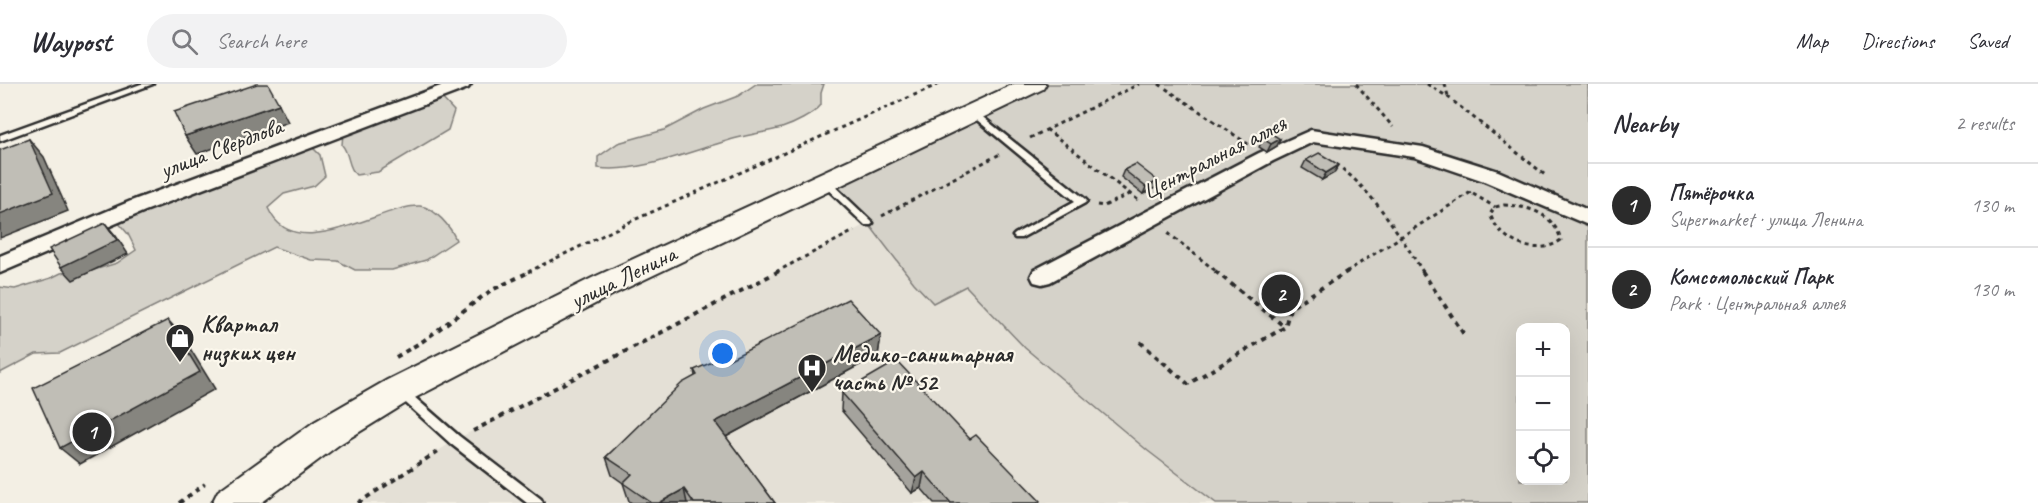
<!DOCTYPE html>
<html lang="en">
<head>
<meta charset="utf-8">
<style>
  :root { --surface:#fff; --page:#f2f2f3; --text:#2b2b33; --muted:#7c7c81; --line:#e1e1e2; --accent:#2b2b2b }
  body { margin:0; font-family:Caveat,sans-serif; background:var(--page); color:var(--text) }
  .controls { position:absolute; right:18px; bottom:18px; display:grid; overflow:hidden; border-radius:12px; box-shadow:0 6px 24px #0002 }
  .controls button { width:54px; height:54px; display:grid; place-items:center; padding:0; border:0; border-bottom:2px solid var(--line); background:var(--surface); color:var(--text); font:30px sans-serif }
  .you { position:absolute; left:723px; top:270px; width:21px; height:21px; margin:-15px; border:4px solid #fff; border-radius:50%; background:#1a73e8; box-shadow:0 0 0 9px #1a73e833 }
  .badge { display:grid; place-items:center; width:39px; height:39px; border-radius:50%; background:var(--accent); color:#fff; font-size:20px; font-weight:700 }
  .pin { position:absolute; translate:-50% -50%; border:3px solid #fff; box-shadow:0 2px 6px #0006 }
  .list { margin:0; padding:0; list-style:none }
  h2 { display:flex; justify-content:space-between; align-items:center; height:78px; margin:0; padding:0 24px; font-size:26px }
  h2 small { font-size:20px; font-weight:400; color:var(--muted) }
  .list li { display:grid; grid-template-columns:39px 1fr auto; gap:18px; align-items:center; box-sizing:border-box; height:84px; padding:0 24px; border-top:2px solid var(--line) }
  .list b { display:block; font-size:22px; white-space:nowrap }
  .list p { margin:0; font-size:20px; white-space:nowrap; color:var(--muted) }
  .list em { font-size:20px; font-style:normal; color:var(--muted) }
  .icon { flex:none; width:33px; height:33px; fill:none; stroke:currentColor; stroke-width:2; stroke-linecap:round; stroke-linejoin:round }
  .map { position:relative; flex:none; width:1588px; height:419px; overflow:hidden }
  header { display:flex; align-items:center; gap:36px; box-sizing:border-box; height:84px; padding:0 30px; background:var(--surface); border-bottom:2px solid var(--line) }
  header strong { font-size:28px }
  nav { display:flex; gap:33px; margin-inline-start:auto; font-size:21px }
  .search { width:420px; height:54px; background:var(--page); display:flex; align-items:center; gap:15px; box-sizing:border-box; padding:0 21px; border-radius:33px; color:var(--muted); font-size:22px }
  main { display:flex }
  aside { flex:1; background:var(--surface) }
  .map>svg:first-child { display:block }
  .built { fill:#e4e0d6 }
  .green { fill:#d5d2c9; stroke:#807e7a; stroke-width:1.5; fill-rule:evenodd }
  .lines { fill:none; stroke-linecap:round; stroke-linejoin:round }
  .lane-casing { stroke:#2b2b2b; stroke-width:5 }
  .street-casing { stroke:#2b2b2b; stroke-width:5 }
  .secondary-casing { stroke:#2b2b2b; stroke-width:4 }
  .path-far1 { stroke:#2b2b2b; stroke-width:3; stroke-dasharray:4 4; stroke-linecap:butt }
  .path { stroke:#2b2b2b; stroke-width:4; stroke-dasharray:5 5; stroke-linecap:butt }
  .lane { fill:#fbf7ec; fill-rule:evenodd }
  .street { fill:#fbf7ec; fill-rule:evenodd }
  .secondary { fill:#fbf7ec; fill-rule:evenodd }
  .wall { fill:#a5a39d; stroke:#2b2b2b; stroke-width:1.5 }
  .shaded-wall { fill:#86857f; stroke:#2b2b2b; stroke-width:1.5 }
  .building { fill:#c0beb6; stroke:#2b2b2b; stroke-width:1.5 }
  .labels { text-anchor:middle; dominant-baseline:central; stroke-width:4.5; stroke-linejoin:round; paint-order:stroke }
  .street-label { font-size:24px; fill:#2b2b2b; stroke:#fbf7ec }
  .poi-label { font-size:24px; font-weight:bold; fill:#2b2b2b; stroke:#fbf7ec; text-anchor:start }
</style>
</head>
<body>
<header>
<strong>Waypost</strong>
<div class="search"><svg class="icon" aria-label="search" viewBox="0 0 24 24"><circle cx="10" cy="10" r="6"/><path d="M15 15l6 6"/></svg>Search here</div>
<nav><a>Map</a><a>Directions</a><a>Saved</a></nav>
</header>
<main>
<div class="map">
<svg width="1588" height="419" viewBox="0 0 1588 419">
  <rect width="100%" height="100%" fill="#f3efe4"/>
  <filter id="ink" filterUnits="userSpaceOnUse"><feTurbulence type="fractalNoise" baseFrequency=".0167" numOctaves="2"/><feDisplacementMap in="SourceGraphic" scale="12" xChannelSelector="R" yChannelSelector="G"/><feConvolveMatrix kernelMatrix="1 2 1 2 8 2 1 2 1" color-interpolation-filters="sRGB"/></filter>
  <g filter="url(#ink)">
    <path class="built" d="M868 139 914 199 933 219 966 201 1025 264 1148 367 1216 419H358L455 356Z"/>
    <path class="green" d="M756 0H824L821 9V21C813 31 794 40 782 44 767 48 752 50 737 54 695 65 640 90 598 84V73L618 59 664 46 704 25 738 12Z
      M1034 0H1588V419H1216L1148 367 1025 264 966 202 933 219 914 199 868 139 824 97ZM1520 243H1566V396H1520Z
      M440 12 454 27 448 46 378 88 356 91C347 82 350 70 342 61L343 49Z
      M310 61 320 71 325 92 314 102 284 110 268 124C294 184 382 120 420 122 435 124 451 143 456 156L426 176 392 186H355L338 177 311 176 274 163 60 269 36 270 0 289V203L15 205 51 194 61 189 84 185 94 186 117 179 136 166 128 150 117 137 119 124 136 113Z"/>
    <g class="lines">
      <g class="lane-casing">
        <path id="lane" d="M141 0H153L0 57V51Z
          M974 26 1085 115 1087 117 1085 119 1021 154H1015L1013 152 1015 150 1075 117 971 31V27Z
          M824 94 827 95 871 137 873 139 871 141H865L821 99 819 97 821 95Z
          M401 303 405 305 459 352 541 415 543 419H527L451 360 397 311 395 308 397 305Z"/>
      </g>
      <g class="street-casing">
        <path id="street" d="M446 0H471L468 4 145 127 0 189V172L131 117Z
          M1311 46 1423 63 1498 87 1588 126V141L1484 97 1414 73 1313 58 1273 77 1050 198 1042 200 1034 198 1031 192 1034 186 1259 69Z"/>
      </g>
      <g class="secondary-casing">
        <path id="secondary" d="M1014 0H1046L1043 5 614 210 411 316 340 360 261 419H212L218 407 314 338 387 296 592 194Z"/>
      </g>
      <path class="path-far1" d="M1159 0 1248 60
        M1356 0 1393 43
        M1427 0 1448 13 1545 91
        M1445 0 1448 12
        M1046 45 1138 116
        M1030 54 1139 0
        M1336 80C1373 107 1399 150 1423 188
        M1473 110 1495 123
        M1097 121 1104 122 1130 110
        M1504 121C1529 122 1554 130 1561 156 1536 174 1500 158 1490 130L1495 123Z
        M882 132 1000 70
        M1168 149 1217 188
        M528 188 634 136 939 0
        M776 188 854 147
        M1346 188 1471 108"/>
      <path class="path" d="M1215 187 1285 243
        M1422 187 1465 252
        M1140 258 1188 300 1285 243 1290 224 1348 187
        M396 273 423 257 490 207 531 187
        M473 347 779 187
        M179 419 205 400
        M358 419 440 366"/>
      <use href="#lane" class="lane"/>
      <use href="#street" class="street"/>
      <use href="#secondary" class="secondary"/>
    </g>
    <path class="wall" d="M1263 55 1277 62 1267 68 1259 63Z
      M1306 76 1334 89 1322 96 1302 84Z
      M1124 86 1158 97 1155 104 1143 110 1121 93Z
      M881 251 878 271 726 353 775 419H632L629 417 623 399 612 391 606 373 695 292 694 286 722 279Z
      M842 309 970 355 1039 419H934L921 404 912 409 841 326Z"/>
    <path class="shaded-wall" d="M279 20 288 38 197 70 185 52Z
      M29 55 44 73 68 127 0 154V130Z
      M1280 55 1277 62 1267 68 1271 60Z
      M1339 81 1334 89 1322 96 1326 89Z
      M1158 97 1155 104 1143 110 1146 103Z
      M105 139 116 152 128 170 73 196 61 183Z
      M168 236 183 253 215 305 80 380 60 364Z
      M881 251 878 271 718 357 715 338Z
      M924 388 921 404 912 409 916 394Z
      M684 405 687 419H659Z"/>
    <path class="building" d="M257 0H268L279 20 185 52 174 28Z
      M1272 50 1280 55 1271 60 1263 55Z
      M29 55 53 109 0 130V66Z
      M1319 69 1339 81 1326 89 1306 76Z
      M1136 80 1158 97 1146 103 1124 86Z
      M105 139 117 156 61 183 49 165Z
      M848 215 881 251 715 338 775 419H694L684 405 659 419H652L623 399 632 390 606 373 682 299 697 291 694 286 719 275 722 279Z
      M168 236 200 288 60 364 33 304Z
      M897 277 970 355 976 351 1040 417 1037 419H951L924 388 916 394 842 309Z"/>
  </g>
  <defs>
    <g id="shop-pin" transform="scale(1.5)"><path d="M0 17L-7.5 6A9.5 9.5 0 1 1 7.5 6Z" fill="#2b2b2b" stroke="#fbf7ec"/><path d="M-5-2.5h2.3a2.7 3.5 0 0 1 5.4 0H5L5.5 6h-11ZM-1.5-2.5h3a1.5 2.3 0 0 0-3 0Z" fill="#fff"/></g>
    <g id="hospital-pin" transform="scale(1.5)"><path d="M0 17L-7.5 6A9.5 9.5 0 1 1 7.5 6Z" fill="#2b2b2b" stroke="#fbf7ec"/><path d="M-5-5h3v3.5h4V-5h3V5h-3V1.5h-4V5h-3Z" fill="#fff"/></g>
  </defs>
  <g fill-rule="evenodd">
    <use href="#shop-pin" x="180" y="254"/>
    <use href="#hospital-pin" x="812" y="284"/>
  </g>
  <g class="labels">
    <g class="street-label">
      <text transform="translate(221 64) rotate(-21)">улица Свердлова</text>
      <text transform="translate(1214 73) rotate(-27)">Центральная аллея</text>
      <text transform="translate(623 193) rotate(-26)">улица Ленина</text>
    </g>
    <g class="poi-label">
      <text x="201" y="240">Квартал<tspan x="201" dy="28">низких цен</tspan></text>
      <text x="833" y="270">Медико-санитарная<tspan x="833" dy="28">часть № 52</tspan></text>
    </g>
  </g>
</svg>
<div class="controls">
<button>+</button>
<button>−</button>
<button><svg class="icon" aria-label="locate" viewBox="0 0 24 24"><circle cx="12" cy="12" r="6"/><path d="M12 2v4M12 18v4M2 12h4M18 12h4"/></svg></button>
</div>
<div class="you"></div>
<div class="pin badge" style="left:92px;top:348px">1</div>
<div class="pin badge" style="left:1281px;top:210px">2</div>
</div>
<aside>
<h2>Nearby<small>2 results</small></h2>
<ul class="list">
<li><span class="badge">1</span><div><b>Пятёрочка</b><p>Supermarket · улица Ленина</p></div><em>130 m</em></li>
<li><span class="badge">2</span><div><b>Комсомольский Парк</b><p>Park · Центральная аллея</p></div><em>130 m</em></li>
</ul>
</aside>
</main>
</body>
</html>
